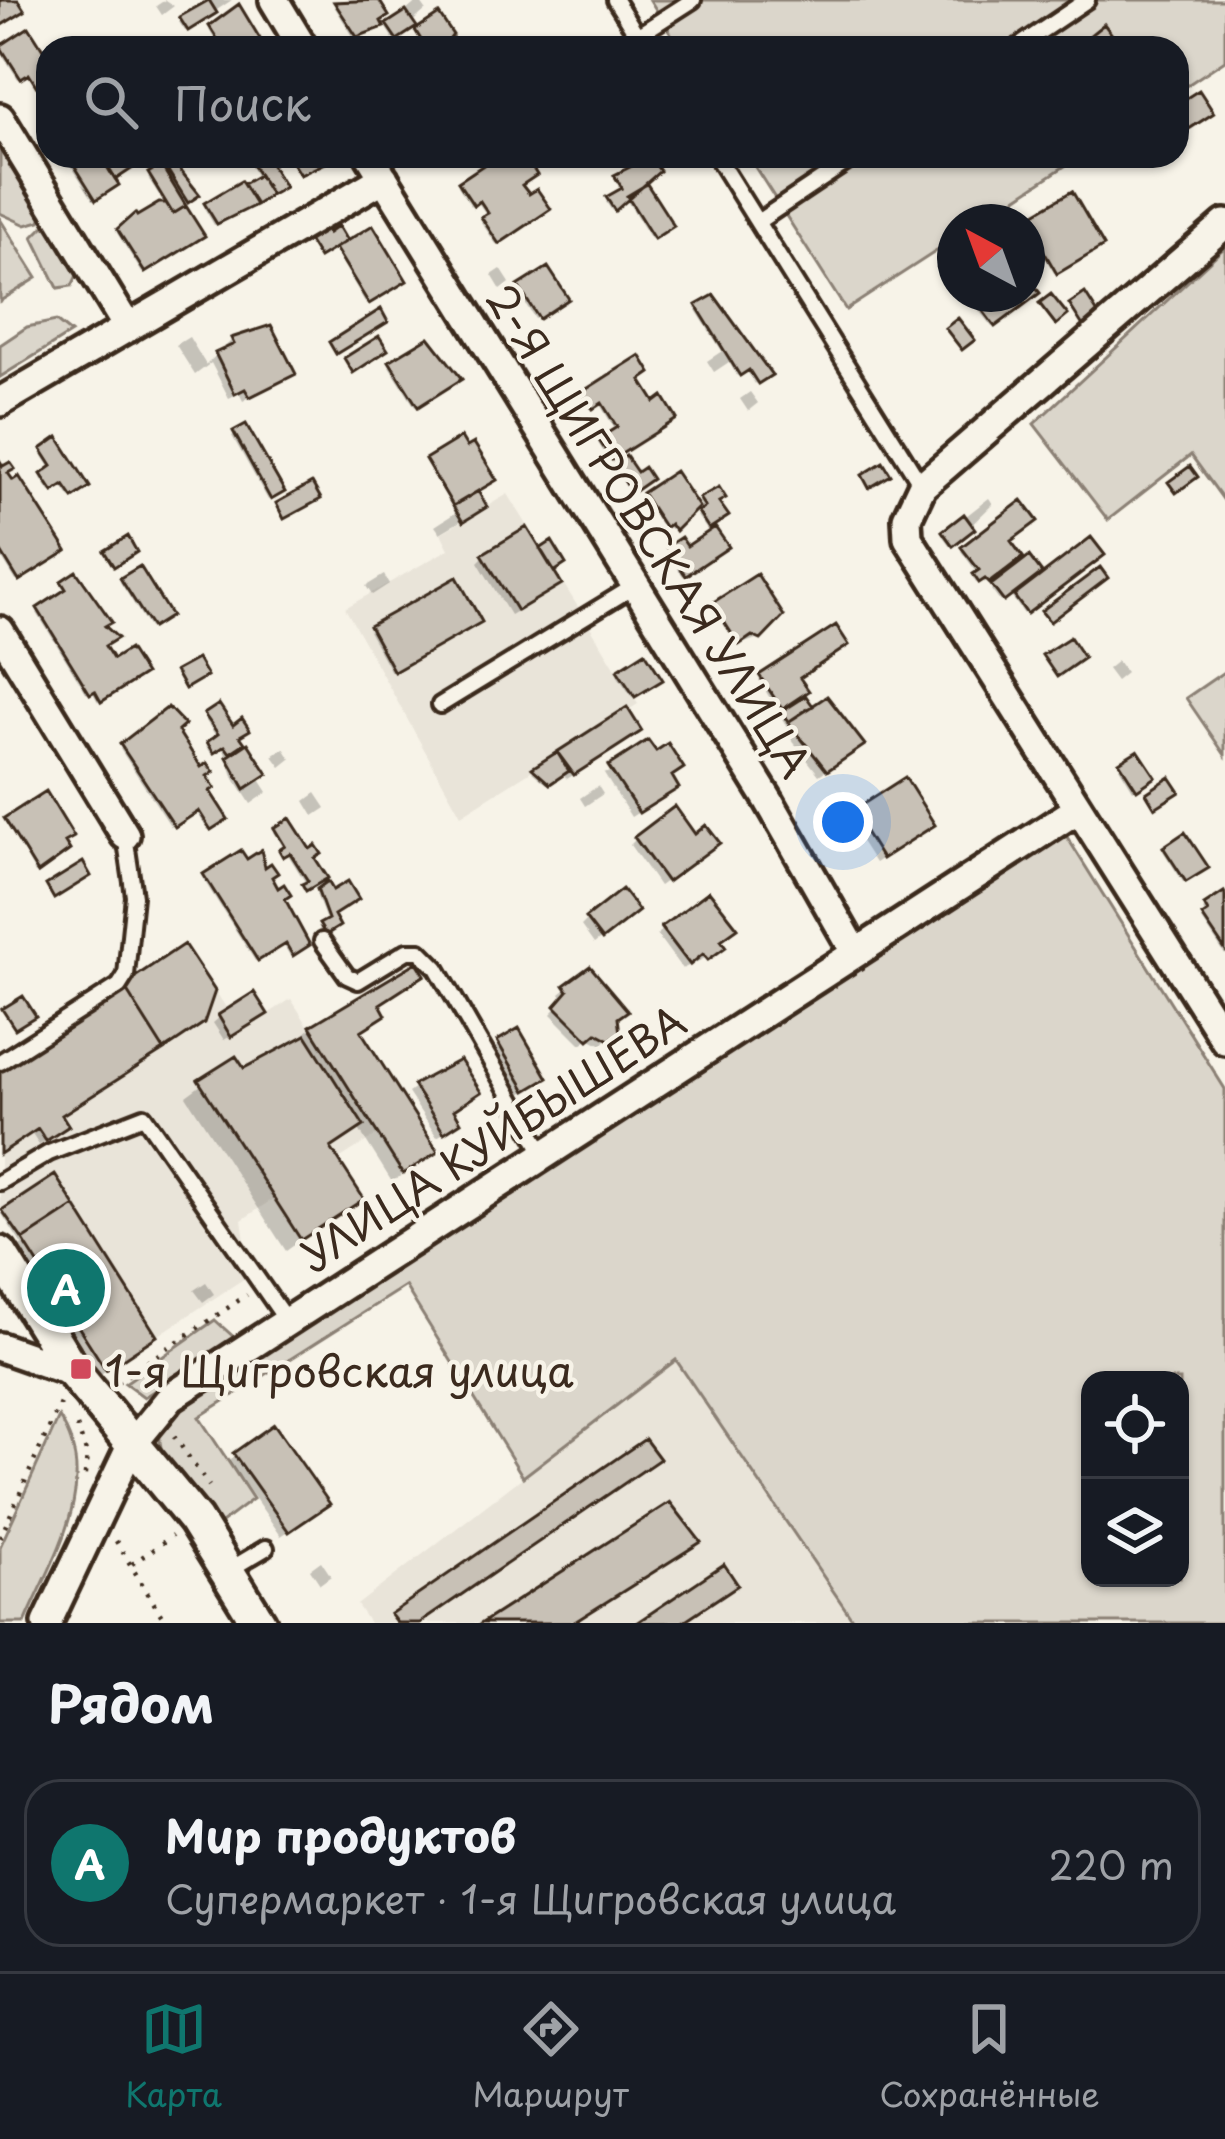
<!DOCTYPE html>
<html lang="ru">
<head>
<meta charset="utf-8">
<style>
  :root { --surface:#171b24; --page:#242831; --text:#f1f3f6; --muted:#9ea1a6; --line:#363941; --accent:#0f766e }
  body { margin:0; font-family:"Playpen Sans",sans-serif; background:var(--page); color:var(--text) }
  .controls { position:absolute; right:36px; bottom:36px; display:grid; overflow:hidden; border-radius:24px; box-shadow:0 3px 9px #0004 }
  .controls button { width:108px; height:108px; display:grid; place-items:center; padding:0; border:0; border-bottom:3px solid var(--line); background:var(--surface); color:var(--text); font:60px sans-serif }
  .compass { position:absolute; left:937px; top:204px; width:108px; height:108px; border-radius:50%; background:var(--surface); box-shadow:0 3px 9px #0004; rotate:319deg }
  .you { position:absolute; left:843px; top:822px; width:42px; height:42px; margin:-30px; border:9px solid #fff; border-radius:50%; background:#1a73e8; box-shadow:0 0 0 18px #1a73e833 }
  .badge { display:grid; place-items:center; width:78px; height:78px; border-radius:50%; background:var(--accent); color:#fff; font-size:39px; font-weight:700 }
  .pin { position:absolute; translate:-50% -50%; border:6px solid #fff; box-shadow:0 3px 12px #0006 }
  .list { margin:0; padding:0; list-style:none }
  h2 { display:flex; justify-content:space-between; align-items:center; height:156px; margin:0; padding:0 48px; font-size:51px }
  h2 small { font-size:39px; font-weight:400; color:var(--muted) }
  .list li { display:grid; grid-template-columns:78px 1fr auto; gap:36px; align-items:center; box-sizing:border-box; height:168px; margin:0 24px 24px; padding:0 24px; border:3px solid var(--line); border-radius:36px }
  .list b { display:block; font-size:45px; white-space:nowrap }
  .list p { margin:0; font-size:39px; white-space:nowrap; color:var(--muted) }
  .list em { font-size:39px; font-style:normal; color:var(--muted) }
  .icon { flex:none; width:66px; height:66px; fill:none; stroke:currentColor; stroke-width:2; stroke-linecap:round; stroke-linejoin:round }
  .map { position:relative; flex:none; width:1225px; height:1623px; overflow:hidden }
  .search { position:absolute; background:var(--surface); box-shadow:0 3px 9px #0004; left:36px; right:36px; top:36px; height:132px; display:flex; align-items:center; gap:30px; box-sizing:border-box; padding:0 42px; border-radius:36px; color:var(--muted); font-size:45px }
  .sheet { height:348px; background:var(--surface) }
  nav { display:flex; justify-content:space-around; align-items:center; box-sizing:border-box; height:168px; border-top:3px solid var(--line); background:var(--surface); font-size:33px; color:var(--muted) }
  nav a { display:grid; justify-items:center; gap:6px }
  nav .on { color:var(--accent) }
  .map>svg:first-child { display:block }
  .built { fill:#e9e4d9 }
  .green { fill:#dbd6cb; stroke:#8b8074; stroke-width:3; fill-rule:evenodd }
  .shadow { fill:#0003 }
  .building { fill:#c8c1b6; stroke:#3b2a1e; stroke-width:3 }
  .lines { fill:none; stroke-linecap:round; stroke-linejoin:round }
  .service-casing { stroke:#3b2a1e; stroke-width:22 }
  .minor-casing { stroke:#3b2a1e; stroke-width:36 }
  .tertiary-casing { stroke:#3b2a1e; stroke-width:42 }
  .path { stroke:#3b2a1e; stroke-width:4.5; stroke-dasharray:3 9; stroke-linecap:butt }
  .service { stroke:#f7f3e8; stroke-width:14 }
  .minor { stroke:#f7f3e8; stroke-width:27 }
  .tertiary { stroke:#f7f3e8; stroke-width:33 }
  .poi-dot { fill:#d1495b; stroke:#f7f3e8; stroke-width:4.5 }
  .labels { text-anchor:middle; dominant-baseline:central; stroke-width:9; stroke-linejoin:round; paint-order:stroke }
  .street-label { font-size:42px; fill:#3b2a1e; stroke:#f7f3e8 }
  .poi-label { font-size:42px; fill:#3b2a1e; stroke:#f7f3e8; text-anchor:start }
</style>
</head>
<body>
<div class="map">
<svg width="1225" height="1623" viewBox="0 0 1225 1623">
  <rect width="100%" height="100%" fill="#f7f3e8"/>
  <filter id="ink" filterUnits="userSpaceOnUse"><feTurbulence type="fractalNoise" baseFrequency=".00833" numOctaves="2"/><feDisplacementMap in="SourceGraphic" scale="24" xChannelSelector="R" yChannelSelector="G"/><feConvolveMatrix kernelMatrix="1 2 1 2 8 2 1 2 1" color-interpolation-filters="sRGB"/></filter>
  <g filter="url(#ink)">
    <path class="built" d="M508 494 638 704 461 815 345 608 449 549 441 533Z
      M184 944 227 1009 254 992 268 1014 291 999 378 1134 339 1159 364 1199 301 1240 273 1199 242 1220 245 1241 263 1266 106 1370 0 1206V1066Z
      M676 1359 855 1623H369L357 1605Z"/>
    <path class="green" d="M650 0H1225V60L1177 92V48H680Z
      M0 132 46 208 40 221 26 225 0 213Z
      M748 156H1080L980 222H955V239L846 310Z
      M0 219 37 278 0 301Z
      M43 227H59L83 262 72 286 58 288 33 237Z
      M1225 247V502L1191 455 1108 520 1034 424Z
      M56 321 71 333 0 377V345L27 327Z
      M1225 671V755L1186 698Z
      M1062 829 1225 1089V1623H855L676 1360 523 1477 405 1286 199 1417 253 1499 221 1523 212 1522C189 1491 139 1450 169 1411ZM1090 1380H1180V1578H1090Z
      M215 1320 237 1340 144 1397 125 1383Z
      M59 1417C103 1483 52 1559 25 1623H0V1547Z"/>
    <path class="shadow" d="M165 0 174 6 162 15 156 6Z
      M232 0 185 31 179 22 211 0Z
      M343 0H375L385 16 379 28 354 38 334 6Z
      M419 0 426 10 393 39 386 28Z
      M238 9 258 42 250 48 227 43 220 48 209 30Z
      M28 31 48 62V80L40 89 26 74 18 79 0 51Z
      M65 156H97L103 164 122 156 113 187 93 200Z
      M502 156H535L525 162 519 185 528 199 548 209 496 244 481 222 488 217 477 201 471 206 458 186Z
      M264 160 279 189 214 225 204 208 258 179 252 168Z
      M649 160 638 183 670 226 651 239 627 201 612 211 606 202 621 191 616 178Z
      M166 168 196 195 182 204 199 237 142 273 117 233 134 217 166 206 148 178Z
      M1071 195 1098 247 1054 273 1026 222Z
      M327 237 346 245 401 282 366 304Z
      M501 269 510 283 501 290 492 275Z
      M547 271 565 299 535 319 517 291Z
      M1027 282 1036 293 992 327 966 294H1027Z
      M713 299 768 375 755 384 746 370 737 376 729 362 714 372 707 361 722 351 696 310Z
      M189 337 206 365 232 340 292 373 243 401 239 393 229 398 211 363 195 375 176 345Z
      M442 353 458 379 415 407 389 366Z
      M637 380 671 420 609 460 598 443 616 431 599 403 590 409 582 396Z
      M750 392 758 403 748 411 740 399Z
      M245 428 279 494 268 500 232 436Z
      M57 442 86 486 70 498 61 485 50 492 41 478 52 470 41 453Z
      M427 462 474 492 481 509 440 533 435 526 455 513Z
      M0 467H8L11 485 61 553 16 581 0 555Z
      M674 475 695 506 701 501 718 491 711 526 725 547 683 576 666 551 680 541 686 550 710 534 697 516 704 511 699 503 671 530 667 524 662 527 642 497Z
      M989 498 993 504 950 546 942 535Z
      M1022 505 1007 541 1019 556 985 583 982 579 976 583 973 578 978 574 961 551Z
      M1101 555 1024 614 1010 595 1000 602 991 590 1029 560 1042 578Z
      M484 556 551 572 552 590 510 615 478 562Z
      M139 570 167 615 149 628 120 582Z
      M75 575 112 663 141 673 98 702 92 691 87 694 37 613 66 593 61 585Z
      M384 575 389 584 372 595 366 586Z
      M455 581 476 624 391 672 368 631Z
      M714 605 762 637 736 646Z
      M835 629 797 678 784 705 805 700 855 751 819 775 784 730 787 727 759 680Z
      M644 657 659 679 632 697 617 675Z
      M1117 661 1126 673 1116 681 1107 669Z
      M218 708 264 773 259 778 268 792 251 804 233 776 223 746 211 753 206 746 217 738 204 718Z
      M168 711 225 818 208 830 196 811 171 827 120 749Z
      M626 711 632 737 567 779 563 774 547 784 532 772Z
      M284 748 291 759 281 767 273 756Z
      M1137 754 1152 776 1133 790 1119 767Z
      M655 755 669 777V793L631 817 604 774Z
      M598 786 603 794 585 806 580 798Z
      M316 793 326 808 314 816 305 801Z
      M859 810 925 830 875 863 855 832 860 827 853 816Z
      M6 820 62 842 67 850 35 873Z
      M289 822 324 877 303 891 307 885 287 853 280 857 285 850 274 832Z
      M1184 837 1205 867 1183 882 1163 851Z
      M694 838 710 849 659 886 630 845 636 839Z
      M241 854 268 877 306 945 290 956 283 944 255 961 203 879Z
      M327 886 334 928 323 935 319 929 327 923 316 894Z
      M1223 896 1225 900V955L1202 920 1207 916 1203 910Z
      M629 917 594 944 581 926 587 920Z
      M663 929 718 941 716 953 682 969 657 935Z
      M416 966 422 974 377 1006 382 1014 359 1033 434 1152 392 1182 358 1128 329 1151 360 1198 286 1251 186 1096 235 1060 243 1072 273 1052 277 1058 311 1028Z
      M589 970 619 1024 602 1045 589 1038 581 1044 551 1014 564 1000 560 994Z
      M220 1017 258 1020 224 1040 213 1023Z
      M518 1032 538 1084 519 1095 492 1050Z
      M444 1068 452 1128 437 1137 408 1093Z
      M0 1070 59 1116V1132L39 1145 31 1133 0 1153Z
      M54 1179 153 1336 91 1381 11 1256 22 1245 2 1214Z
      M206 1282 214 1294 203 1302 194 1290Z
      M235 1455 320 1510 281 1536 229 1461Z
      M321 1561 331 1576 320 1584 310 1569Z"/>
    <path class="building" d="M0 0H18L25 11 0 26Z
      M209 0 217 13 188 31 179 17Z
      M379 0 389 16 381 21 384 27 357 37 334 2Z
      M239 4 262 42 253 48 230 44 223 48 209 26Z
      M406 11 417 27 397 40 386 24Z
      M439 14 453 35 443 48H426L415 30Z
      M1104 24 1122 48H1089L1084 40Z
      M29 27 48 57 45 88 37 87 29 74 21 79 0 46Z
      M1199 90 1214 113 1178 136 1177 104Z
      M77 156H101L119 185 96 200 71 160Z
      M110 156H126L133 168 115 180 103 160Z
      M266 156 285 187 271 195 252 164Z
      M288 156H335L336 158 300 175Z
      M497 156H538L529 162 537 175 522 185 529 194 537 189 551 209 499 244 481 217 488 213 480 201 474 206 458 182Z
      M650 157 660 171 615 211 606 197 622 188 614 175Z
      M173 161 200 195 188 203 165 166Z
      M161 165 186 206 173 214 148 173Z
      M259 175 271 195 256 205 243 184Z
      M241 181 256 205 217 224 204 203Z
      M647 184 674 226 654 239 627 196Z
      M1072 191 1104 246 1057 274 1025 219Z
      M159 203H166L173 214 186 206 205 236 145 273 117 229 135 213 137 216Z
      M322 223 328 233 338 226 347 241 319 258 304 234Z
      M373 225 407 281 369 304 335 248Z
      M548 267 569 299 539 319 518 286Z
      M1027 277 1040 293 995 327 970 294H1027Z
      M1085 293 1099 315 1083 326 1069 304Z
      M1051 294 1068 315 1056 325 1039 303Z
      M714 295 772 375 758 384 749 370 740 376 696 305Z
      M381 309 388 322 336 354 329 342Z
      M958 318 975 340 962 350 945 328Z
      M271 325 296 374 250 397 245 389 235 394 215 353 234 344 231 338Z
      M379 336 388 350 353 373 344 358Z
      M429 337 462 379 418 407 389 361Z
      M640 355 651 373 641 380 655 402 663 396 677 419 612 460 598 439 617 427 602 403 593 409 582 392Z
      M246 424 285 492 271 500 233 431Z
      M58 437 90 487 73 498 64 485 53 492 41 474 52 466 41 449Z
      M461 437 467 447 474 443 497 480 453 506 425 459Z
      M626 456 637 472 644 467 652 479 632 493 614 465Z
      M0 461 3 466 10 462 15 469 8 473 13 480 19 476 67 551 19 581 0 550Z
      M883 462 891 475 869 488 862 475Z
      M1190 466 1198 477 1176 493 1168 482Z
      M675 471 699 507 675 531 670 524 665 528 642 493Z
      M312 483 321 499 284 519 276 503Z
      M719 487 726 498 719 502 729 516 709 529 698 512 705 507 699 498Z
      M478 491 487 507 463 522 453 506Z
      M1022 500 1038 521 1011 541 1023 557 989 583 985 579 979 583 973 574 979 570 961 547Z
      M964 514 975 529 953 546 942 531Z
      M527 527 562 584 517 611 482 554Z
      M715 527 729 547 686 576 666 547 681 537 687 546Z
      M128 536 137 552 114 567 104 551Z
      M1091 537 1105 555 1027 614 1014 596Z
      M552 541 566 564 554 572 540 549Z
      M1029 556 1042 573 1004 602 991 585Z
      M140 566 171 616 152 628 120 578Z
      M1100 567 1108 578 1050 622 1041 611Z
      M76 571 112 622 105 626 118 638 105 646 113 659 129 649 145 674 101 702 95 691 90 694 37 608 66 589 61 581Z
      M757 574 784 616 761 640 752 636 739 645 712 603Z
      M457 577 482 622 394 672 369 626Z
      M836 625 849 645 800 678 809 691 782 709 759 675Z
      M1070 637 1084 658 1057 677 1042 655Z
      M645 652 663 680 635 697 617 670Z
      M197 659 207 676 185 689 175 671Z
      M806 696 813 706 788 722 781 712Z
      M827 696 865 745 827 771 788 722Z
      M219 704 233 725 242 718 250 730 240 736 245 743 230 753 225 746 214 753 207 742 218 734 204 714Z
      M168 707 185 725 178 731 201 767 207 763 214 772 207 776 215 788 210 791 228 819 211 830 199 811 175 827 120 744Z
      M627 707 642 731 574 775 557 752Z
      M648 740 656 751 668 743 684 768 672 776 679 788 639 813 608 766Z
      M248 743 268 774 245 789 227 757Z
      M1138 750 1156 777 1137 790 1119 762Z
      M557 752 569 771 550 784 532 768Z
      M905 777 935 825 882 859 860 824 865 820 857 808Z
      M1170 777 1180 792 1155 808 1146 793Z
      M46 791 74 837 65 842 70 850 38 873 4 818Z
      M675 806 695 834 706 825 720 843 667 882 634 837Z
      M290 818 310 849 316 845 322 854 315 858 328 878 306 891 302 884 308 881 290 853 283 857 279 850 285 846 274 828Z
      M1185 832 1209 868 1186 882 1163 847Z
      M241 850 247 859 261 850 265 867 271 863 278 873 272 877 278 888 284 884 291 895 285 899 310 945 293 956 286 944 258 961 203 874Z
      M83 862 91 876 54 899 46 885Z
      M328 881 333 890 348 881 359 899 334 915 340 926 326 935 319 924 328 919 317 889Z
      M622 889 639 911 602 940 585 918Z
      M709 891 738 928 721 940 726 947 708 960 703 954 690 965 661 927Z
      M1224 892 1225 894V950L1202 916 1208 912 1204 905Z
      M184 944 215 991 204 1023 164 1050 123 985Z
      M417 962 425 975 380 1004 386 1015 361 1031 438 1152 403 1174 310 1026Z
      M590 966 628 1011 618 1018 620 1033 610 1040 597 1033 589 1040 555 1006 568 991 564 985Z
      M123 985 164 1050 62 1115 69 1126 46 1141 38 1129 0 1154V1066Z
      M254 992 268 1014 231 1037 218 1015Z
      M23 996 36 1016 15 1029 2 1009Z
      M519 1028 548 1078 526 1091 497 1041Z
      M306 1035 364 1126 331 1148 364 1199 301 1240 198 1080 236 1056 244 1068Z
      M460 1060 481 1092 454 1110 461 1122 444 1133 413 1085Z
      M55 1175 75 1206 23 1240 2 1210Z
      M75 1206 157 1336 106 1370 23 1240Z
      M274 1424 330 1504 289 1532 233 1453Z
      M645 1439 660 1459 420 1623H397L390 1614Z
      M670 1502 701 1542 573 1623H482Z
      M724 1564 738 1585 681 1623H636Z"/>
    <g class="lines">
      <g class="service-casing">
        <path id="service" d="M615 0 645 48
          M637 36 693 0
          M1016 48 1087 0
          M716 156 922 486
          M759 221 856 156
          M440 705 633 587
          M322 941 347 976 358 981 407 951H420L437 968 545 1156
          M0 1062 119 986 126 975 134 896 125 835
          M0 1182 49 1153 144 1116 286 1320
          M229 1570 266 1548"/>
      </g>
      <g class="minor-casing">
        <path id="minor" d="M274 0 303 48
          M0 118 128 328
          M370 156 769 801 854 950
          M1225 224 922 486 907 518 908 538 1225 1040
          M0 402 384 178
          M0 631 125 835
          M0 1347 74 1373
          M47 1623 131 1446 171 1397 1078 809"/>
      </g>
      <g class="tertiary-casing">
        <path id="tertiary" d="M0 1254 74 1373 195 1520 259 1623"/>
      </g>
      <path class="path" d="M117 1382 247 1295
        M77 1426 87 1455 84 1484
        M174 1436 209 1486
        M0 1538 61 1401
        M116 1541 166 1623
        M132 1564 172 1536"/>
      <use href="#service" class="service"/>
      <use href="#minor" class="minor"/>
      <use href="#tertiary" class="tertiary"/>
    </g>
  </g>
  <rect class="poi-dot" x="69" y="1357" width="24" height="24" rx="6"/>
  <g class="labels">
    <g class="street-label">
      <text transform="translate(650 530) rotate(58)">2-Я ЩИГРОВСКАЯ УЛИЦА</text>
      <text transform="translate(492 1137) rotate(-33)">УЛИЦА КУЙБЫШЕВА</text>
    </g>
    <g class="poi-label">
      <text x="105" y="1369">1-я Щигровская улица</text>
    </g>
  </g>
</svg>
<div class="controls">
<button><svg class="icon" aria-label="locate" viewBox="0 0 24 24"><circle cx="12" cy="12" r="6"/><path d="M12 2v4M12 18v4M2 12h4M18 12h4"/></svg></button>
<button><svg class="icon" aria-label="layers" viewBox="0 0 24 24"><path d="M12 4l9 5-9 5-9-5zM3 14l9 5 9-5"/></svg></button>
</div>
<svg class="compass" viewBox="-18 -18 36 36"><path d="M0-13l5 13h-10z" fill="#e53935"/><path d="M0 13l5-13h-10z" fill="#9ea1a6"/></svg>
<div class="you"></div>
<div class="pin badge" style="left:66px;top:1288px">A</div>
<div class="search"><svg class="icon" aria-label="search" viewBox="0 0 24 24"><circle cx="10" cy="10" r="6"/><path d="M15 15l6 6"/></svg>Поиск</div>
</div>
<section class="sheet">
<h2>Рядом<small></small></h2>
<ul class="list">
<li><span class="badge">A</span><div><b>Мир продуктов</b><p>Супермаркет · 1-я Щигровская улица</p></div><em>220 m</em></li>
</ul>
</section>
<nav>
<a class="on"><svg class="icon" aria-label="map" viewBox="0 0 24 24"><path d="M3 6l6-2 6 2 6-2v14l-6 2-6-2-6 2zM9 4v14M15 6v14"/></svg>Карта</a>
<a><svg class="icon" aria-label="directions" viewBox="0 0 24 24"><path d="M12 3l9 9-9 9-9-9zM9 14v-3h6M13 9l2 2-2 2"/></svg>Маршрут</a>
<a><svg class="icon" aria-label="saved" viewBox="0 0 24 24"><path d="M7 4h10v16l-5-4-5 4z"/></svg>Сохранённые</a>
</nav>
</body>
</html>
